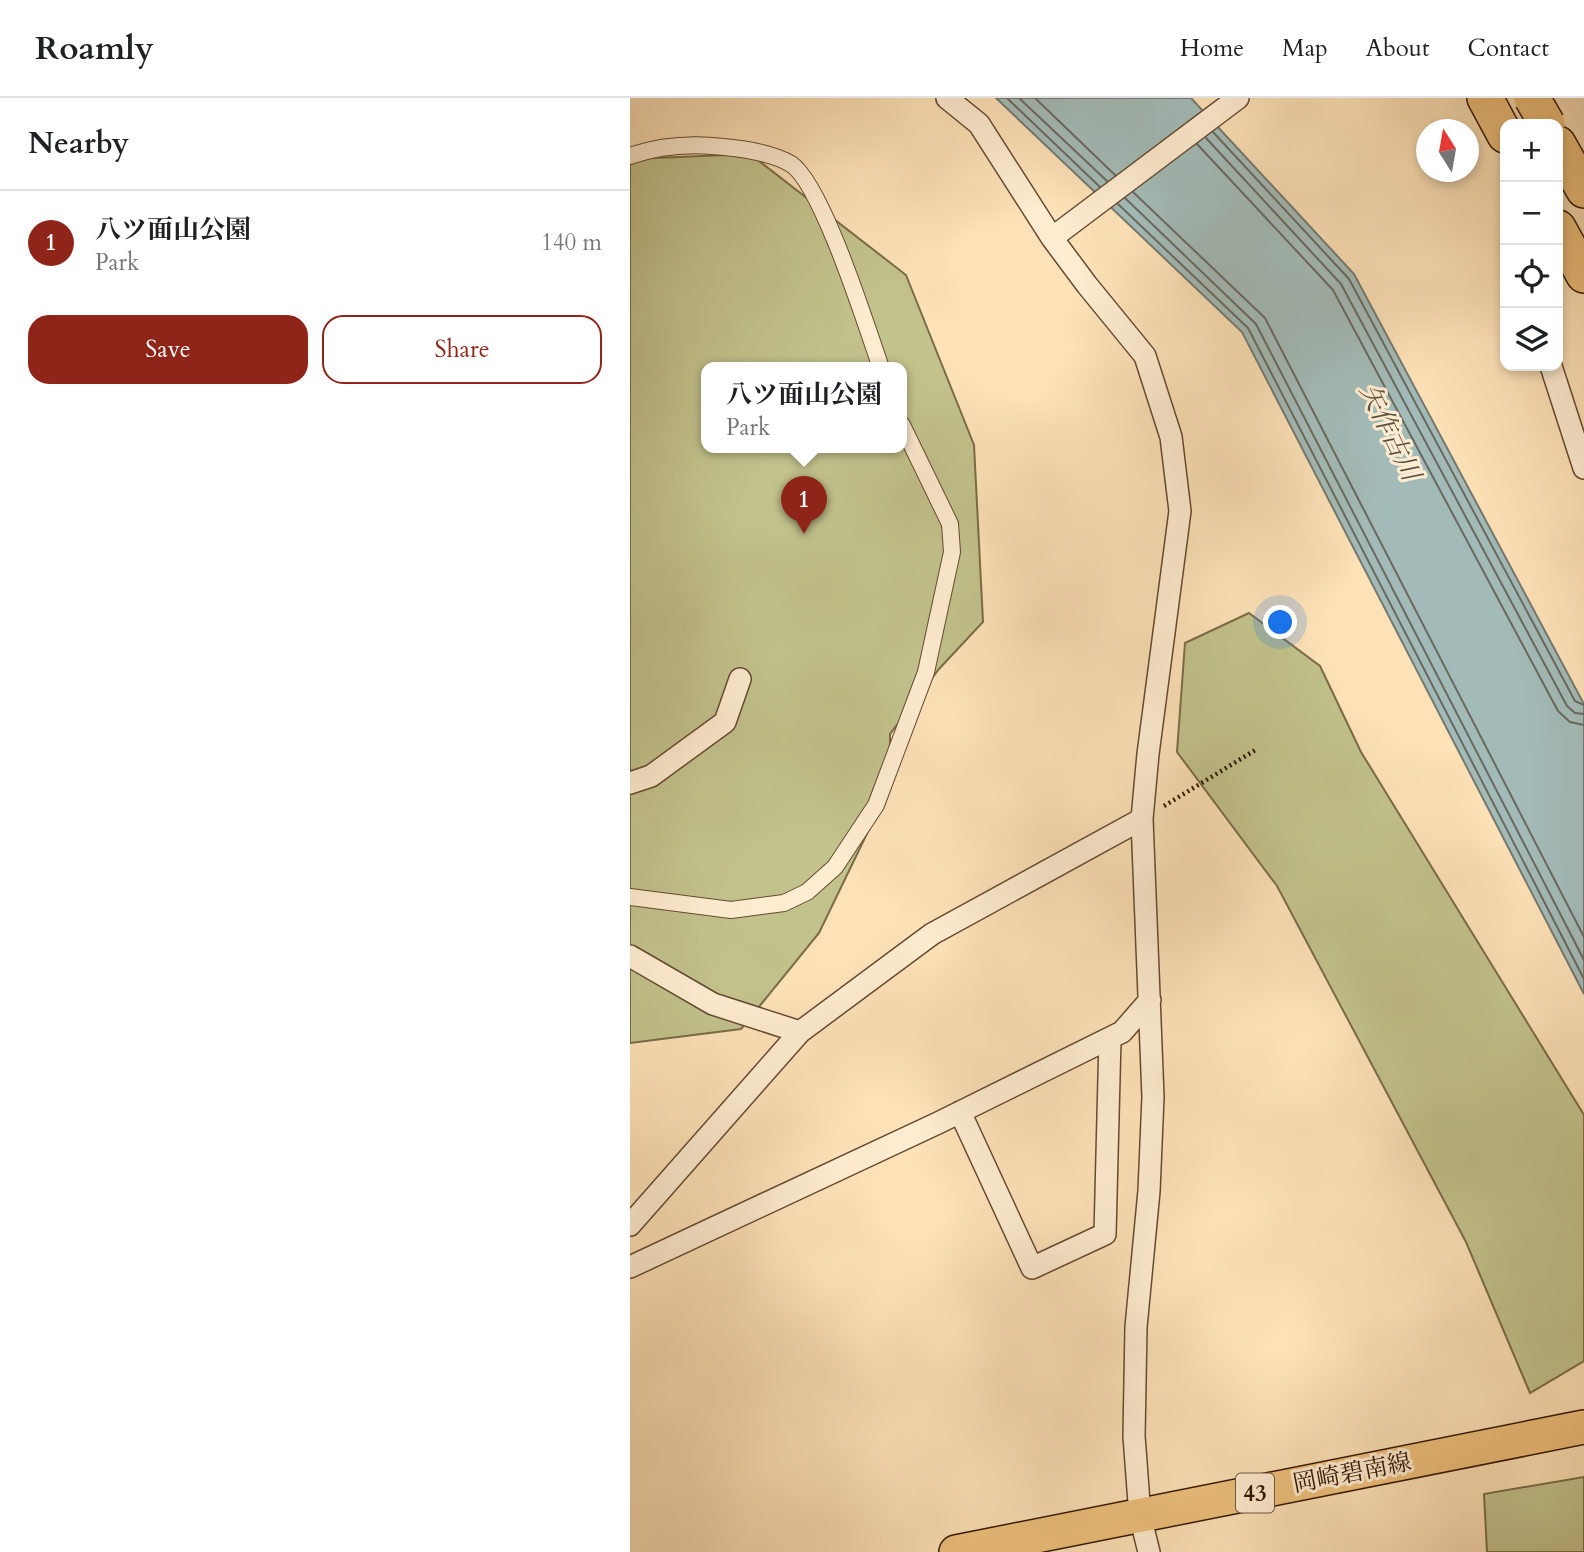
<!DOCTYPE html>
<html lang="en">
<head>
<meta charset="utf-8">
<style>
  :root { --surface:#fff; --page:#f6f6f6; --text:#202124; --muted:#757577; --line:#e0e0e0; --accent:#8f2418 }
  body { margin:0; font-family:Cardo,"Noto Serif JP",serif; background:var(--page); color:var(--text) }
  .controls { position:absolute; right:21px; top:21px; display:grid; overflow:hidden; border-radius:14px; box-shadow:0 4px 10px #0003 }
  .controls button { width:63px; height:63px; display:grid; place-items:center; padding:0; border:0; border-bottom:2px solid var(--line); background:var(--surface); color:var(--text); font:35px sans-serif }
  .compass { position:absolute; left:786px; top:21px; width:63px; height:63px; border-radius:50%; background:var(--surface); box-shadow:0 4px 10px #0003; rotate:349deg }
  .you { position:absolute; left:651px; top:525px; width:24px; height:24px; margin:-18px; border:5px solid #fff; border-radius:50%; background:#1a73e8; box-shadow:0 0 0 10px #1a73e833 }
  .badge { display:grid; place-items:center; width:46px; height:46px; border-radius:50%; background:var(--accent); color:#fff; font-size:23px; font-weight:700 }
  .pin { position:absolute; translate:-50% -58px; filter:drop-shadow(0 2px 4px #0008) }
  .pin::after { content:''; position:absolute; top:37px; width:24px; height:21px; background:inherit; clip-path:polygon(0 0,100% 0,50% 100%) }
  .popup { position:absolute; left:71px; top:264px; width:206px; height:91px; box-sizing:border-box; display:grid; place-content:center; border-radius:14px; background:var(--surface); filter:drop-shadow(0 2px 5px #0005); font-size:23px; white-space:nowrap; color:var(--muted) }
  .popup b { font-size:26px; color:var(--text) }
  .popup::after { content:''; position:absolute; left:50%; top:100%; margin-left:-14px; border:14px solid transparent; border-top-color:var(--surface) }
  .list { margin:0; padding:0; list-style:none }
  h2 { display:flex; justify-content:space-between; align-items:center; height:91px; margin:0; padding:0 28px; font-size:30px }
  h2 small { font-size:23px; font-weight:400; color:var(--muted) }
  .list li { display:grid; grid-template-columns:46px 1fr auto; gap:21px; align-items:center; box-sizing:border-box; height:105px; padding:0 28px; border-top:2px solid var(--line) }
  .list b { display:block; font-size:26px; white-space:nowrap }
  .list p { margin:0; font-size:23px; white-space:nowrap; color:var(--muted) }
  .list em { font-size:23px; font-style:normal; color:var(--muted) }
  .actions { display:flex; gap:14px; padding:21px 28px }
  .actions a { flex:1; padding:16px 0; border:2px solid var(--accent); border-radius:21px; text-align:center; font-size:24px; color:var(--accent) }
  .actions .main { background:var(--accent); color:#fff }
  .icon { flex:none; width:38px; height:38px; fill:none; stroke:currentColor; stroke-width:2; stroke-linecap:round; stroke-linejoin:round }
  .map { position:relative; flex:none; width:954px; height:1454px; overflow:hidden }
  header { display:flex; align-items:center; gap:42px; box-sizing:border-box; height:98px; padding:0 35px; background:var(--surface); border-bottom:2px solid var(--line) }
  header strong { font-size:33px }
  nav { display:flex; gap:38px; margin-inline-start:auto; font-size:24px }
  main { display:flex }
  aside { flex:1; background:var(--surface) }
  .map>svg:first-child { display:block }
  .green { fill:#c2c28c; stroke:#7a6c48; stroke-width:2; fill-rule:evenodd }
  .water { fill:#a3bbb8; stroke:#767970; stroke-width:2 }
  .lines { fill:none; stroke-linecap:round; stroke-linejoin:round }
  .shore { stroke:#6a695e; stroke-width:2 }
  .pedestrian-casing { stroke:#654a31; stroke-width:18 }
  .minor-casing { stroke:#654a31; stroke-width:24 }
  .primary-casing { stroke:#321704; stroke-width:36 }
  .trunk-casing { stroke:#321704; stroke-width:38 }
  .path { stroke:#321704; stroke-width:4.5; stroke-dasharray:2 3.5; stroke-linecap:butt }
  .pedestrian { stroke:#feecd0; stroke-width:16 }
  .minor { stroke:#feecd0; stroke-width:21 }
  .primary { stroke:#eec07c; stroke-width:33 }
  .trunk { stroke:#eec07c; stroke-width:35 }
  .trunk-bridge-casing { stroke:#321704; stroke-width:38; stroke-linecap:butt }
  .trunk-bridge { stroke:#eec07c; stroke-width:35 }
  .labels { text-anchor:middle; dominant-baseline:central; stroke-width:6; stroke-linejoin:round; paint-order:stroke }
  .shield { fill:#feecd0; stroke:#6f5741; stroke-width:2 }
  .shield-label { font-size:23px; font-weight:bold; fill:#321704 }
  .street-label { font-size:24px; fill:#321704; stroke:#feecd0 }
  .water-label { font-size:26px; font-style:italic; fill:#5a5043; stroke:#feecd0 }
</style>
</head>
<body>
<header>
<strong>Roamly</strong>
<nav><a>Home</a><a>Map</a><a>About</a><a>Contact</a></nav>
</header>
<main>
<aside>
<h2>Nearby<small></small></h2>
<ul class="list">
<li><span class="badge">1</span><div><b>八ツ面山公園</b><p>Park</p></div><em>140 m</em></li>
</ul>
<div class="actions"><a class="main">Save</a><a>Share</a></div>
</aside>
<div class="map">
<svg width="954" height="1454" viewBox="0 0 954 1454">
  <rect width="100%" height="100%" fill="#fde1b7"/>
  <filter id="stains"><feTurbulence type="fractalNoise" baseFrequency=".00286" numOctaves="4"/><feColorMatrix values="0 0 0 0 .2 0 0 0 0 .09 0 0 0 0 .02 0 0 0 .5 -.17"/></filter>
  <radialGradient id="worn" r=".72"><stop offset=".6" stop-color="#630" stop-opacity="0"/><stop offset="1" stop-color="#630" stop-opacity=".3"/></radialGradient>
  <path class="green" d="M120 56 276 177 344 347 353 524 309 571 260 636V688L189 835 111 931 0 945V61ZM76 270H272V350H76Z
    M619 515 690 568 731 654 954 1017V1263L900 1295 836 1144 647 788 547 654 555 545Z
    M954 1379V1454H857L854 1396Z"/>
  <path class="water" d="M366 0H561L724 176 954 606V896L612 234Z"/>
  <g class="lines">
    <path class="shore" d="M377 0 470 89
      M389 0 477 83
      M405 0 485 77
      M583 34 719 181 945 603 954 607
      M576 40 711 186 937 608 945 615 954 616
      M567 46 703 192 928 613 940 624 954 627
      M503 94 635 220 954 839
      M495 100 626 226 954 862
      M488 106 618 230 954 881"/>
    <g class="pedestrian-casing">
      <path id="pedestrian" d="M0 58C31 47 61 45 94 49 116 51 142 55 161 66 192 86 237 230 251 270
        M0 799 101 812 154 805 177 794 205 769 246 707 296 574 322 454 320 426 272 327"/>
    </g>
    <g class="minor-casing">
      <path id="minor" d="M317 0 349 26 422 140 457 187 515 258 541 339 550 413 518 656 512 721 523 999 519 1093 506 1229 504 1338 510 1418 519 1454
        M422 140 608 0
        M921 268 954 370
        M0 685 21 678 95 624 110 581
        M0 858 83 906 170 934
        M330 1014 402 1170 475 1136 480 940
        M0 1127 170 934 302 836 512 721
        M0 1169 308 1025 492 934 520 902"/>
    </g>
    <g class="primary-casing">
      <path id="primary" d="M326 1454 954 1329"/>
    </g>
    <g class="trunk-casing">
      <path id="trunk" d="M855 0 875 37
        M928 46 954 92
        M928 130 954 177"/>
    </g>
    <path class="path" d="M534 708 627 651"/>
    <use href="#pedestrian" class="pedestrian"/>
    <use href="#minor" class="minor"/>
    <use href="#primary" class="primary"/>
    <use href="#trunk" class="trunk"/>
    <g class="trunk-bridge-casing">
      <path id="trunk-bridge" d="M902 0 917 26"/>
    </g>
    <use href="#trunk-bridge" class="trunk-bridge"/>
  </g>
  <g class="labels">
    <rect class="shield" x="606" y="1375.5" width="38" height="39" rx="5"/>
    <g class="shield-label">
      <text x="625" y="1395">43</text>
    </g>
    <g class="street-label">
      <text transform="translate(722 1375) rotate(-11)">岡崎碧南線</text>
    </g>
    <g class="water-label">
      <text transform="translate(760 334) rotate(64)">矢作古川</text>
    </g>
  </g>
  <rect width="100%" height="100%" filter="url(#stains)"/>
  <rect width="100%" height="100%" fill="url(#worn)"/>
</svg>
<div class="controls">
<button>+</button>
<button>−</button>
<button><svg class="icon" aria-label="locate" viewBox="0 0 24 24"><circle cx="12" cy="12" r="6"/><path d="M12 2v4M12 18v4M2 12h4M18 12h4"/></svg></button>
<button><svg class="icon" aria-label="layers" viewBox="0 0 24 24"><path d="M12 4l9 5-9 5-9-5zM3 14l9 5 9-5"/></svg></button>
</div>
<svg class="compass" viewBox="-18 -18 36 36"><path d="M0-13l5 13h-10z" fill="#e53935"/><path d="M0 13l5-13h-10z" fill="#757577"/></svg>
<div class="you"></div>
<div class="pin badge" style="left:174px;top:436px">1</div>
<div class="popup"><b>八ツ面山公園</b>Park</div>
</div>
</main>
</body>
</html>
